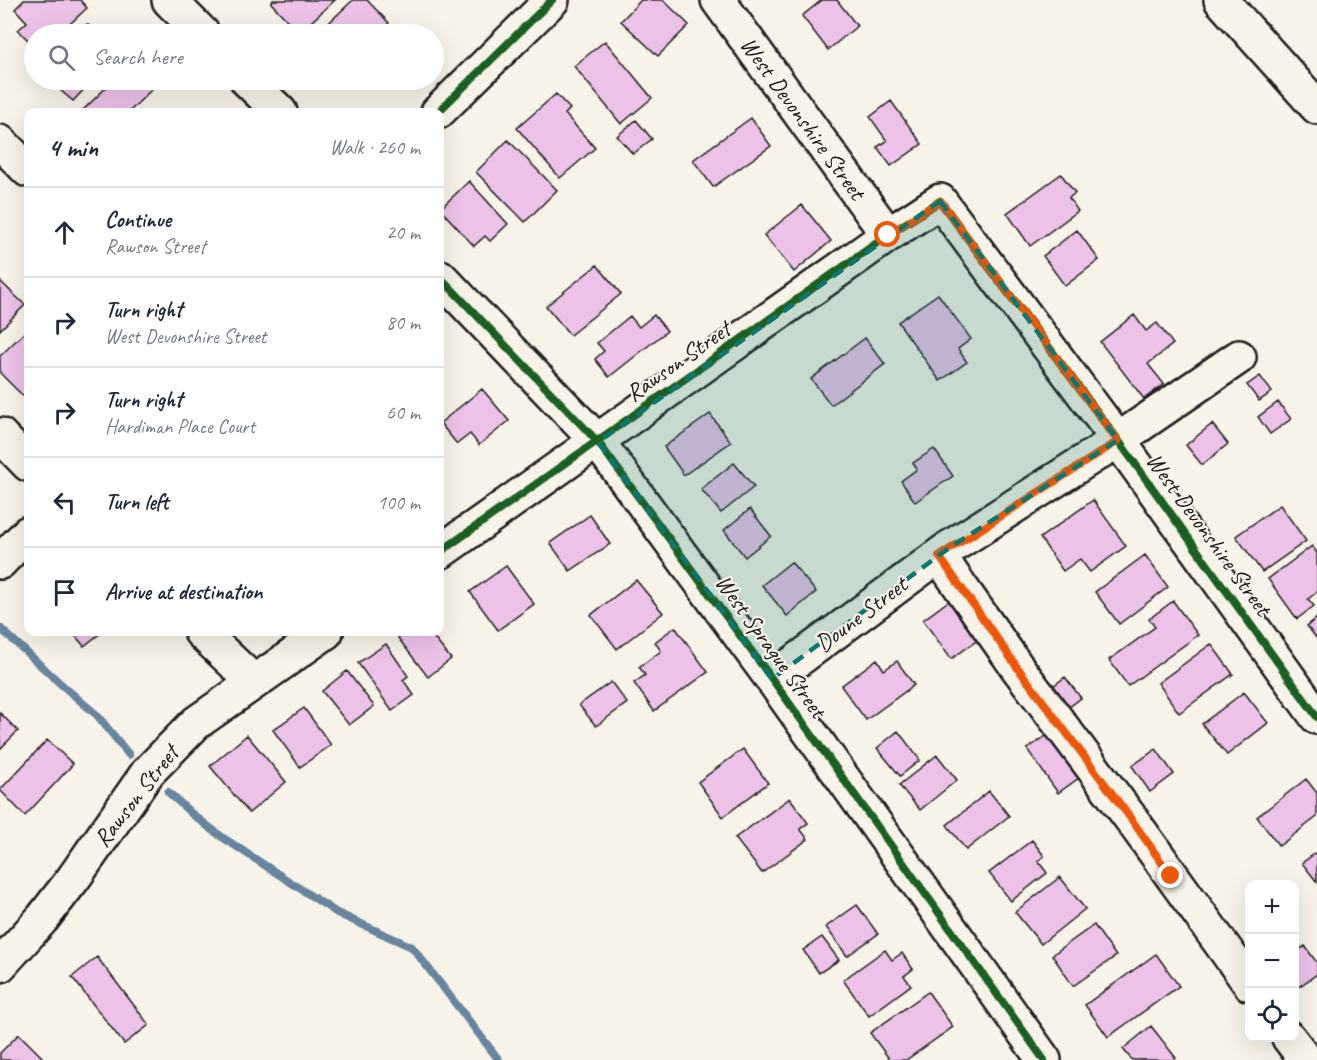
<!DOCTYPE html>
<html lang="en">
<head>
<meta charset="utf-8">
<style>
  :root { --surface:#fff; --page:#f6f6f7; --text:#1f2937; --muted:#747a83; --line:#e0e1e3 }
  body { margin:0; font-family:Caveat,sans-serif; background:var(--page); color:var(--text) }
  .controls { position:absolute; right:18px; bottom:18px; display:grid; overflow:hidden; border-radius:12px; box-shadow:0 6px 24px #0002 }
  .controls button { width:54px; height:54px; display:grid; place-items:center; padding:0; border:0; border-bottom:2px solid var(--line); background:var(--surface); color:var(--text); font:30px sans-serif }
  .stop { position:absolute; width:18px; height:18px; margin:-14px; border:4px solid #ea580c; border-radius:50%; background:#fff }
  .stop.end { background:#ea580c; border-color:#fff; box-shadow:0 2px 6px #0008 }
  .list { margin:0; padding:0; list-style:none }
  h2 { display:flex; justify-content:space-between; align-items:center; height:78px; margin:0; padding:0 24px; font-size:26px }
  h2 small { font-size:20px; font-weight:400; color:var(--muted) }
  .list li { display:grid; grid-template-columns:39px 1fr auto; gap:18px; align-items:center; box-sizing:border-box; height:90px; padding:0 24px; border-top:2px solid var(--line) }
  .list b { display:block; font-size:22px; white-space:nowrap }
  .list p { margin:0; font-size:20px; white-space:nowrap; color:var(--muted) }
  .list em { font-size:20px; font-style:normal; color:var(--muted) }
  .icon { flex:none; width:33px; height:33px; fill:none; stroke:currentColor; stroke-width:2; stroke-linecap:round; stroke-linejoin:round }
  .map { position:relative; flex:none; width:1317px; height:1060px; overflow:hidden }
  .search { position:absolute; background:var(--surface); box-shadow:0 6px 24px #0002; left:24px; top:24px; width:420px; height:66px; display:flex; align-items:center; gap:15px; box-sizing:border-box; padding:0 21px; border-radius:33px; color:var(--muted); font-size:22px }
  .panel { position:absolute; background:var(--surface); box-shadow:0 6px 24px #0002; left:24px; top:108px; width:420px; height:528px; border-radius:12px }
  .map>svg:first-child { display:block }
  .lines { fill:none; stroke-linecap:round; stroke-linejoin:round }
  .stream { stroke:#67849e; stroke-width:8 }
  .building { fill:#ecc2e9; stroke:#1c1c1c; stroke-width:1.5 }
  .minor-casing { stroke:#1c1c1c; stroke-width:38 }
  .major-casing { stroke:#1c1c1c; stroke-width:38 }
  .minor { stroke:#f7f3e8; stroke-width:33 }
  .major { stroke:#f7f3e8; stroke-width:33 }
  .cycleway-casing { stroke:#f7f3e8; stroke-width:11 }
  .cycleway { stroke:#1b5e20; stroke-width:8 }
  .route { stroke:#ea580c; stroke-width:8 }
  .marked { fill:#0f766e; fill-opacity:0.2; stroke:#0f766e; stroke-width:4.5; stroke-dasharray:12 8; stroke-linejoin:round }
  .labels { text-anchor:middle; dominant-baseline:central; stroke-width:4.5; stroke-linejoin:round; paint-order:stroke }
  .street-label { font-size:24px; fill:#1c1c1c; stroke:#f7f3e8 }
</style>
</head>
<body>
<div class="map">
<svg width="1317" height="1060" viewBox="0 0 1317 1060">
  <rect width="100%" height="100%" fill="#f7f3e8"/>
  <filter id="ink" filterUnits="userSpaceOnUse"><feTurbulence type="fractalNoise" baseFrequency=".0167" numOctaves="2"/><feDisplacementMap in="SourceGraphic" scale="12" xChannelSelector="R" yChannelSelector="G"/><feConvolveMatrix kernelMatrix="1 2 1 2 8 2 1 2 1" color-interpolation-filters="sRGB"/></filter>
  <g filter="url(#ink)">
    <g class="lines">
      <path class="stream" d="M0 628 63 686 97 715 129 755
        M168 792 192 814 222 837 337 913 412 947 499 1060"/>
    </g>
    <path class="building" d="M24 0H80L87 8 59 34H34V38L30 42 18 30 27 22 15 9Z
      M273 0H335L299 33 271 3Z
      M353 0H367L389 23 376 34H317Z
      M641 0H663L689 25 658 56 621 21Z
      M822 0H837L857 26 828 50 802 16Z
      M87 24 99 34H77Z
      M605 41 652 98 621 124 574 66Z
      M64 80H93L73 101 60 90 67 83Z
      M114 80H159L160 81 129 112H81Z
      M556 94 570 109 565 114 595 148 560 178 517 128Z
      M891 101 922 144 891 166 877 147 887 141 870 117Z
      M751 118 771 146 713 187 693 160Z
      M636 120 652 139 633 154 617 136Z
      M508 140 557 190 525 222 476 172Z
      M1061 174 1075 193 1069 198 1078 211 1030 246 1007 213Z
      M469 181 508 224 490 241 485 236 474 246 440 209Z
      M802 205 831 241 794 272 764 235Z
      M1077 230 1099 260 1065 286 1043 256Z
      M597 265 621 294 570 335 546 306Z
      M0 281 25 305 0 330Z
      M938 294 971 339 958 349 967 362 940 381 898 322Z
      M654 315 667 331 609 377 595 359 604 351 597 343 630 316 639 327Z
      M1134 315 1146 331 1157 323 1173 344 1148 364 1164 384 1144 399 1100 342Z
      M28 329V393L24 397 0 373V356Z
      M865 338 885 364 831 405 811 379Z
      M1260 376 1272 392 1259 401 1247 385Z
      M482 389 509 421 479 445 470 434 457 444 440 423Z
      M1278 402 1291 419 1270 434 1258 417Z
      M710 414 731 442 684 475 664 447Z
      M1212 424 1228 444 1202 465 1186 445Z
      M934 449 953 476 915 502 901 481 917 469 913 463Z
      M734 463 754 487 721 513 701 489Z
      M1093 500 1126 546 1090 572 1080 559 1063 571 1040 538Z
      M1280 505 1306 541 1262 572 1236 536Z
      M750 509 771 536 745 557 724 530Z
      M590 515 610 544 570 571 550 543Z
      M1312 546 1317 553V592L1308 599 1314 606 1297 619 1268 579Z
      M1145 555 1168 587 1119 624 1095 592Z
      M791 562 816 592 787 616 762 585Z
      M506 566 534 604 498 630 470 592Z
      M636 580 663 613 617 649 591 615Z
      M950 600 979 639 951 659 923 620Z
      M1173 601 1198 635 1128 686 1109 660 1155 627 1149 619Z
      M1317 618V639L1307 626Z
      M675 627 708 672 654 711 634 683 645 675 639 667 661 651 655 642Z
      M72 632H102L84 646Z
      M407 632H429L451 659 428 677 398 638Z
      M386 644 408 676 403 680 414 695 392 711 358 663Z
      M1211 644 1233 674 1179 713 1158 683Z
      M877 659 884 670 897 661 914 685 866 720 841 686Z
      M347 671 374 706 349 725 322 691Z
      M1065 677 1081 698 1064 711 1048 690Z
      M611 682 627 703 596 726 579 705Z
      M1244 692 1268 723 1227 755 1202 724Z
      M304 708 331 745 300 767 273 730Z
      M0 713 18 731 0 749Z
      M898 731 920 760 900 776 877 748Z
      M1052 732 1083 775 1058 793 1027 749Z
      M247 735 286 782 249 813 210 766Z
      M47 740 73 764 25 816 0 790Z
      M743 749 768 783 723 817 698 782Z
      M1156 749 1174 774 1150 792 1132 766Z
      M937 755 957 780 920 810 899 785Z
      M1306 779 1317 793V817L1279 846 1257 817Z
      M989 791 1009 816 966 850 947 825Z
      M790 798 808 823 800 829 808 839 762 873 735 838Z
      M1032 840 1044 856 1038 861 1047 873 1011 901 989 873Z
      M1317 852V882L1302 863Z
      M1060 877 1085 909 1041 944 1015 912Z
      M857 905 878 934 847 956 826 927Z
      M1094 925 1116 956 1073 986 1052 955Z
      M822 937 839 960 819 973 803 950Z
      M1305 946 1317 963V974L1294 990V953Z
      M885 950 892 960 902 953 913 969 904 976 911 985 869 1016 843 980Z
      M1156 954 1179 986 1108 1037 1085 1005Z
      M97 957 149 1025 124 1044 72 977Z
      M928 992 953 1027 906 1060H890L870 1033Z
      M1151 1026 1176 1058 1173 1060H1132L1123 1049Z
      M19 1034 45 1060H0V1053Z"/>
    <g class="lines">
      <g class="minor-casing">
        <path id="minor" d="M718 0 888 235
          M0 142 28 170
          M440 277 598 442 772 679 1044 1060
          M0 435 28 464
          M440 552 888 235 940 201 1118 440 1317 717
          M939 556 1017 667 1129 816 1250 984
          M201 632 254 682
          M772 679 949 548 1118 440 1239 357
          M0 965 42 919 73 879 148 772 196 723 326 632
          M1289 1038 1306 1060"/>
      </g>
      <g class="major-casing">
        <path id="major" d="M169 0 203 34
          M1221 0 1317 107
          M247 80 280 112
          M438 112 552 0
          M0 562 28 533"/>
      </g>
      <use href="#minor" class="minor"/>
      <use href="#major" class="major"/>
      <g class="cycleway-casing">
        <path id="cycleway" d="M438 112 552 0
          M440 277 598 442 772 679 1044 1060
          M440 552 888 235 940 201 1118 440 1317 717"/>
      </g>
      <use href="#cycleway" class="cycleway"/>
    </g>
  </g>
  <g class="lines" filter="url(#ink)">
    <path class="route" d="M888 235 940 201 1118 441 939 556 1017 667 1129 816 1171 876"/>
  </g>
  <path class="marked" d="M940 201 1118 440 949 548 772 679 598 442Z"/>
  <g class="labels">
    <g class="street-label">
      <text transform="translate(803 118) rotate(54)">West Devonshire Street</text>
      <text transform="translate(678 361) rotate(-35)">Rawson Street</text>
      <text transform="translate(1209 534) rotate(54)">West Devonshire Street</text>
      <text transform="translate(861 614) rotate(-37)">Doune Street</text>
      <text transform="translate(771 646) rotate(54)">West Sprague Street</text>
      <text transform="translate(136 796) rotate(-52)">Rawson Street</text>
    </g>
  </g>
</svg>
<div class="controls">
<button>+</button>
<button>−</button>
<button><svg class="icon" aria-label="locate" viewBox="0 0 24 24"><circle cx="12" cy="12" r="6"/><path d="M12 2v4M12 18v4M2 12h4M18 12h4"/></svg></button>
</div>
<div class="stop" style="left:888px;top:235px"></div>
<div class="stop end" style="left:1171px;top:876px"></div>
<div class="search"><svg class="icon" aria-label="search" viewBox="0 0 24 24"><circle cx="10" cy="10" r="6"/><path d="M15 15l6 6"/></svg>Search here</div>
<section class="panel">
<h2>4 min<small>Walk · 260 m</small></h2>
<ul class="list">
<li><svg class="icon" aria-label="ahead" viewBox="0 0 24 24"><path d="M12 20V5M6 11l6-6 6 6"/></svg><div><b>Continue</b><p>Rawson Street</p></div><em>20 m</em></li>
<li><svg class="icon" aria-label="right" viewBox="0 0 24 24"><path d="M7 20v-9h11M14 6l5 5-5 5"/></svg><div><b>Turn right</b><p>West Devonshire Street</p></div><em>80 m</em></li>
<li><svg class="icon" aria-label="right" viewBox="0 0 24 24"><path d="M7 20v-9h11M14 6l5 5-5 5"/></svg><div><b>Turn right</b><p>Hardiman Place Court</p></div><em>60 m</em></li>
<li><svg class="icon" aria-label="left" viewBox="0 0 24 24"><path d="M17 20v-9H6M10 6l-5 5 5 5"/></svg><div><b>Turn left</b></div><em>100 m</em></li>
<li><svg class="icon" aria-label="arrive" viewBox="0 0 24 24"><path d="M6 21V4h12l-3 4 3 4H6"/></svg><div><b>Arrive at destination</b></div></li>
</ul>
</section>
</div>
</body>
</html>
